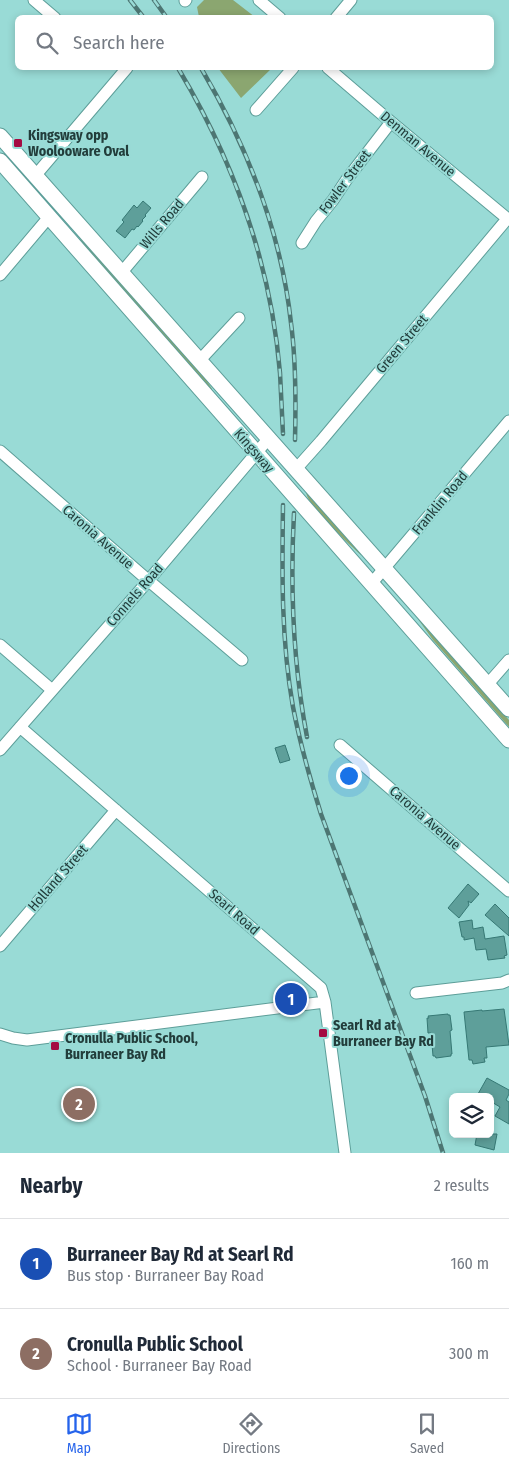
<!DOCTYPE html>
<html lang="en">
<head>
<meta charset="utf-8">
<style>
  :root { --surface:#fff; --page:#f6f6f7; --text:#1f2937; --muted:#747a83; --line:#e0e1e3; --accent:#2563eb }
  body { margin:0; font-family:"Fira Sans Condensed",sans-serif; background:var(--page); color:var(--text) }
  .controls { position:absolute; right:15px; bottom:15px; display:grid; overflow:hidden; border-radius:8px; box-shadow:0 2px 8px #0003 }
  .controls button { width:45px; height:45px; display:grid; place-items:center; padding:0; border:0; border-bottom:1px solid var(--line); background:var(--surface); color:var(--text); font:25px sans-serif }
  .you { position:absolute; left:348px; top:775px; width:18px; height:18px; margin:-12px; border:4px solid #fff; border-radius:50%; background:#1a73e8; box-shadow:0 0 0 8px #1a73e833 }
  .badge { display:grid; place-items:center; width:32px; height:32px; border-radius:50%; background:var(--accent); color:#fff; font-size:16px; font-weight:700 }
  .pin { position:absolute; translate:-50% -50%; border:2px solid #fff; box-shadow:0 1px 5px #0006 }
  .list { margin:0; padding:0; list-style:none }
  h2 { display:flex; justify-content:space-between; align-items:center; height:65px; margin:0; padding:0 20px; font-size:21px }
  h2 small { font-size:16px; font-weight:400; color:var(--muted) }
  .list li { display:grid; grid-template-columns:32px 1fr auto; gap:15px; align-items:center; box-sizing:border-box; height:90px; padding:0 20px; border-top:1px solid var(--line) }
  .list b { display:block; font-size:19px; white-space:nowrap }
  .list p { margin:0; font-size:16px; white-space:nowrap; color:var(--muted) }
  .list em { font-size:16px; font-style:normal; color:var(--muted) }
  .icon { flex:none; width:28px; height:28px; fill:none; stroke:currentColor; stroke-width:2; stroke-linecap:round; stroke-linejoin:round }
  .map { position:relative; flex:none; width:509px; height:1153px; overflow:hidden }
  .search { position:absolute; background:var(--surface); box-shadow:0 2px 8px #0003; left:15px; right:15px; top:15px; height:55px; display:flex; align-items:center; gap:12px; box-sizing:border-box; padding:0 18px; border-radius:8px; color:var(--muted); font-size:19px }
  .sheet { height:245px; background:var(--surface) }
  nav { display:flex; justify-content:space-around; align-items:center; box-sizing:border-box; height:70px; border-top:1px solid var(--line); background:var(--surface); font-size:14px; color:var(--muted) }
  nav a { display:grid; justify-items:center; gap:2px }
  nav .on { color:var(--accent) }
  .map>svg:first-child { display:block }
  .green { fill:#8ba670 }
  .building { fill:#5e9f9a; stroke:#367874 }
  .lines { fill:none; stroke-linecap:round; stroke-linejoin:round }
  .minor-casing { stroke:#5d9e99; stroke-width:13 }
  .major-casing { stroke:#5d9e99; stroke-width:17 }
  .minor { stroke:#fff; stroke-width:11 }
  .major { stroke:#fff; stroke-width:15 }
  .rail-casing { stroke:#4d7673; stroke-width:4.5 }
  .rail { stroke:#99dbd6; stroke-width:2.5; stroke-dasharray:8; stroke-linecap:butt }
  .poi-dot { fill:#a40b42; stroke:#99dbd6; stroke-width:2 }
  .labels { text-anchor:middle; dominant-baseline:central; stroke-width:4; stroke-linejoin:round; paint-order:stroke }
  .poi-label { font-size:14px; font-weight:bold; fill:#223d3b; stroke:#99dbd6; text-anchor:start }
  .street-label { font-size:14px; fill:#223d3b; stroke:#99dbd6 }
</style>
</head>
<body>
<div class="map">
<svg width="509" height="1153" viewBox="0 0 509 1153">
  <rect width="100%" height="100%" fill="#99dbd6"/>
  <path class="green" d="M204 0H233L255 17H199L197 7Z
    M218 68H272L241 98Z
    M73 229 203 375 212 389V390L87 249Z
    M306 491 361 554V555C350 545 305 504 306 491Z
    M418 619H419L509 720V727L433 640Z"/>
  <path class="building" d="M143 201 151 208 145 215 146 216 142 220 143 221 138 227 137 226 134 230 132 229 125 238 116 231 124 222 122 220 134 205 137 208Z
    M285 745 290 760 280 763 275 748Z
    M468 884 479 894 471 903 468 901 469 905 459 918 448 908Z
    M495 904 509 918V936L485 915Z
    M472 920 473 929 483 927 485 939 504 936 507 955 504 956 505 958 488 960 486 949 476 950 474 938 464 940V937H462L459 922Z
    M504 1009 509 1045 486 1047 487 1058H484L485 1062 473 1064 472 1060H469L464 1012 482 1010V1011Z
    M448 1014V1015H450L452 1030 450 1031 452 1054H451V1056L436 1058 435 1056H433L431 1033H428L427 1018H429L428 1016Z
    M487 1078 509 1090V1094L506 1100 509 1102V1124L495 1116 500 1107 490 1101V1097H483L478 1094Z
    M477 1134H497L494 1150 475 1145Z"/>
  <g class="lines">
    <g class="minor-casing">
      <path id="minor" d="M34 0 55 18
        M259 0 280 18
        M185 1 186 0
        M336 18 351 0
        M328 68 391 122 509 220
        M256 110 293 68
        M35 176 127 68
        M302 243 316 221 333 200 347 179 391 122
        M122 272 202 177
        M0 275 49 217
        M200 360 239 318
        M0 451 142 575 242 660
        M296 469 321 441 507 219
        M371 584 509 421
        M0 645 52 690
        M487 685 509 660
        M20 727 321 988 325 1002 345 1153
        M340 745 509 891
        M0 750 148 581 269 438
        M0 946 116 810
        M416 993 502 983 509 980
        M0 1034 13 1038 27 1040 325 1002"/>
    </g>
    <g class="major-casing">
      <path id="major" d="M0 136 509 709
        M0 161 509 740"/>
    </g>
    <use href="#minor" class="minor"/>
    <use href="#major" class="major"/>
    <g class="rail-casing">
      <path id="rail" d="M130 0 144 18
        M154 0 167 18
        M178 68C233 160 271 264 280 373 281 393 282 414 283 434
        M201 68C247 146 281 231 291 323 296 361 296 401 295 440
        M283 505C282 572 281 640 293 707 300 743 310 779 321 814L425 1096 443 1153
        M294 513C290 588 293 663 307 737"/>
    </g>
    <use href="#rail" class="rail"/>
  </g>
  <g class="poi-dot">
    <rect x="13" y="138" width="10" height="10" rx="2.5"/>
    <rect x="318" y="1028" width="10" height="10" rx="2.5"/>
    <rect x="50" y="1041" width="10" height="10" rx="2.5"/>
  </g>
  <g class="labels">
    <g class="poi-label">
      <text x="28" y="135">Kingsway opp<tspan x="28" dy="16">Woolooware Oval</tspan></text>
      <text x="333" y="1025">Searl Rd at<tspan x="333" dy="16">Burraneer Bay Rd</tspan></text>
      <text x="65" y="1038">Cronulla Public School,<tspan x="65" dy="16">Burraneer Bay Rd</tspan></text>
    </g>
    <g class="street-label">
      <text transform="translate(418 144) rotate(40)">Denman Avenue</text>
      <text transform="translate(345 182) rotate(-53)">Fowler Street</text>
      <text transform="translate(162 224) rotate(-50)">Wills Road</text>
      <text transform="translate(402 344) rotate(-50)">Green Street</text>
      <text transform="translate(254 451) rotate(49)">Kingsway</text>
      <text transform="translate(440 503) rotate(-50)">Franklin Road</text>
      <text transform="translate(98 537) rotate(41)">Caronia Avenue</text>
      <text transform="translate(135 595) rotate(-49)">Connels Road</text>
      <text transform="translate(425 818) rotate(41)">Caronia Avenue</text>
      <text transform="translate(58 878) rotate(-49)">Holland Street</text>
      <text transform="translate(234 912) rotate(41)">Searl Road</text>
    </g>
  </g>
</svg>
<div class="controls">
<button><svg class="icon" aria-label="layers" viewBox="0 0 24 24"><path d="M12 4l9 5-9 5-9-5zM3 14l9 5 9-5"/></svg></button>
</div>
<div class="you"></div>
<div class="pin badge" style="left:291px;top:999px;background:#1a4fb4">1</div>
<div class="pin badge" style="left:79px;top:1104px;background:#8d6e63">2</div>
<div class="search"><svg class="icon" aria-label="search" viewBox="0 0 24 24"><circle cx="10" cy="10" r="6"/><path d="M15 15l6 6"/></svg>Search here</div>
</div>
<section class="sheet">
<h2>Nearby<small>2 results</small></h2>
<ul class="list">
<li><span class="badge" style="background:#1a4fb4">1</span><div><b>Burraneer Bay Rd at Searl Rd</b><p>Bus stop · Burraneer Bay Road</p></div><em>160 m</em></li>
<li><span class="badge" style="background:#8d6e63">2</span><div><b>Cronulla Public School</b><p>School · Burraneer Bay Road</p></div><em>300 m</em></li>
</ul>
</section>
<nav>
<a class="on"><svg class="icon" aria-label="map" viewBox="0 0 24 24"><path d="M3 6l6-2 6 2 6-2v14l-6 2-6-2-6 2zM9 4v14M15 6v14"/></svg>Map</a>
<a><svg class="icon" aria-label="directions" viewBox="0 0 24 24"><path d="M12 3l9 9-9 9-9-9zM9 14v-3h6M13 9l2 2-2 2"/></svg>Directions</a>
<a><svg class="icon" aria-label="saved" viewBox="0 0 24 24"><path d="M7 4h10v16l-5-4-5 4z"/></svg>Saved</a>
</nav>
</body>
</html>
